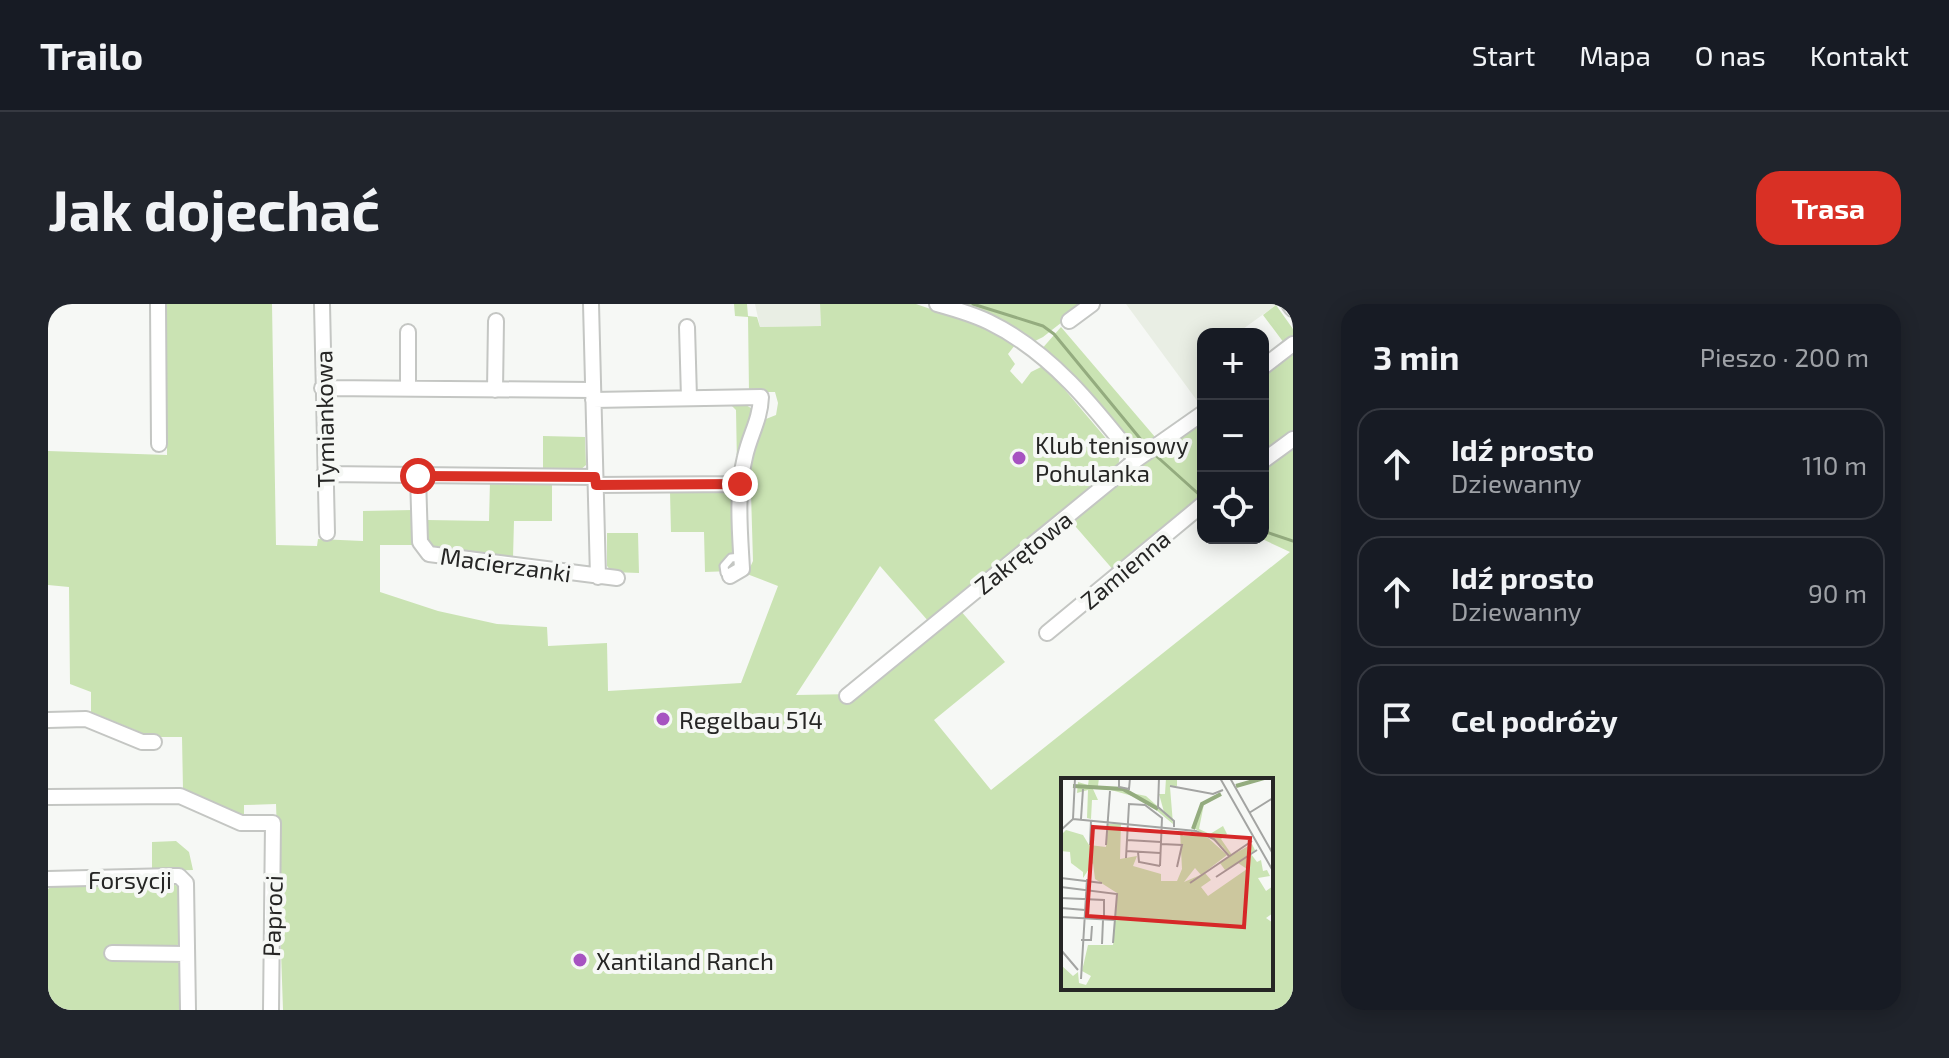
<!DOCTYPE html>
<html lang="pl">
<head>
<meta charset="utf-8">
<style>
  :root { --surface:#171b24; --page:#20242c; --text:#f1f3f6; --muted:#9ea1a6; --line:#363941; --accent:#d93025 }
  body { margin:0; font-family:"Exo 2",sans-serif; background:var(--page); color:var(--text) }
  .controls { position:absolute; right:24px; top:24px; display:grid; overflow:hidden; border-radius:16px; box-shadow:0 4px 20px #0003 }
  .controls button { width:72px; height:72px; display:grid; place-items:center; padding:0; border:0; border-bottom:2px solid var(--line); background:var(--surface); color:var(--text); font:40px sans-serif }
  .stop { position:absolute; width:24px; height:24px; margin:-18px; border:6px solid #d93025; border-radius:50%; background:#fff }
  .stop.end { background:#d93025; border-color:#fff; box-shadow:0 2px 8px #0008 }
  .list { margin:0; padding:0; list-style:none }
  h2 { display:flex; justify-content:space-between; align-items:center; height:104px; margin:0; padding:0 32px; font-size:34px }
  h2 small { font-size:26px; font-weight:400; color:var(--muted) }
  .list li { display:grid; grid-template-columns:52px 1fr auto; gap:24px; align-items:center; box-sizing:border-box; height:112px; margin:0 16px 16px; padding:0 16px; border:2px solid var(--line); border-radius:24px }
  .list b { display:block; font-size:30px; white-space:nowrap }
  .list p { margin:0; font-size:26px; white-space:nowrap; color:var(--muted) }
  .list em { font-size:26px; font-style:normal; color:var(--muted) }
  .icon { flex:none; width:44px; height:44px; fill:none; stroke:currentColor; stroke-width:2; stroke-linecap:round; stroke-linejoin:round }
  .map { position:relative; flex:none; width:1245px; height:706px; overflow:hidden; border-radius:24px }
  header { display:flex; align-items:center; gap:48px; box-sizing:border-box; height:112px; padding:0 40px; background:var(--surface); border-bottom:2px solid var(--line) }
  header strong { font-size:38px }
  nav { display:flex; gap:44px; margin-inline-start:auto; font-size:28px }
  .intro { display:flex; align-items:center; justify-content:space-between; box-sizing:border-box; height:192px; padding:0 48px }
  h1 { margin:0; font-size:56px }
  .button { padding:20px 36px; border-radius:24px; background:var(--accent); color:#fff; font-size:28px; font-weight:700 }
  main { display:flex; gap:48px; padding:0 48px }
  aside { flex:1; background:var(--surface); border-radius:24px; box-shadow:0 4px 20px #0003 }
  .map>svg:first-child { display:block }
  .built { fill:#e9eee4 }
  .green { fill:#cae3b3; fill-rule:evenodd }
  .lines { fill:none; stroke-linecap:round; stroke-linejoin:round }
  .stream { stroke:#94ac7f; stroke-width:3 }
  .service-casing { stroke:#c4c6c3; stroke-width:11 }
  .minor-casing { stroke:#c4c6c3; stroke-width:18 }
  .tertiary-casing { stroke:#c4c6c3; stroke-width:20 }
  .service { stroke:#fff; stroke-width:7 }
  .minor { stroke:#fff; stroke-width:14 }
  .tertiary { stroke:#fff; stroke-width:16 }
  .route { stroke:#d93025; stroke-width:10 }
  .poi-dot { fill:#a753c1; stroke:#f6f8f5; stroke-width:3 }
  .labels { text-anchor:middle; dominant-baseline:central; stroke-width:8; stroke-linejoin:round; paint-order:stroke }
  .street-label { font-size:24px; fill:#262625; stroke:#f6f8f5 }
  .poi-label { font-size:24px; fill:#262625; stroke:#f6f8f5; text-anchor:start }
  .inset-river { fill:none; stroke:#94ac7f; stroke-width:4 }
  .inset-road { fill:none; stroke:#a3a4a2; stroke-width:2 }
  .view { fill:#d62828; fill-opacity:0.15; stroke:#d62828; stroke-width:4 }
  .inset-edge { fill:none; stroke:#262625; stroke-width:4 }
</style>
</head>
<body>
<header>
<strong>Trailo</strong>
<nav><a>Start</a><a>Mapa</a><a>O nas</a><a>Kontakt</a></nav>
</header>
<div class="intro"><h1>Jak dojechać</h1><a class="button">Trasa</a></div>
<main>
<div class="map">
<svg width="1245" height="706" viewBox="0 0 1245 706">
  <rect width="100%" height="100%" fill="#f6f8f5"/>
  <path class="built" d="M707 0H772L773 22 712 23Z
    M1078 0H1228V1L1188 30H1155V101L1153 102Z"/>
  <path class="green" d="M118 0H224L228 241 269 242 270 235 315 237V207L365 206 366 241H332V288L390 307 449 320 499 323 500 342 559 339 560 387 693 379 730 282 699 270 705 257 702 155 718 115 728 111 730 99 727 88H701L700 13 687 12 686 0H699L700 12 709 13 712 23 773 22 772 0H868L944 26 967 41 960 50 967 60 962 67 974 80 983 68 993 63 1001 67 1072 151 1070 163 881 318 832 262 748 391 809 390 912 306 957 358 886 416 943 486 1242 248 1212 234H1215V164L1245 142V706H235L228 500 196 501V512L135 486 134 433H104L43 408V388L22 380 21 283 0 281V147L119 151ZM1015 476H1223V684H1015Z
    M902 0H1037L995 33 981 40Z
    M1228 1 1245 25V32L1236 39 1215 11Z
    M1013 23 1107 133 1108 135 1091 148 1086 147 992 47Z
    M1245 46V131L1215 153V68Z
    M683 101H698L706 106 689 161 688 106Z
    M1155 112V194L1067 268 1021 215Z
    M495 132 537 133 538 161 532 166 495 165Z
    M442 177 504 178V217H466L465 254 384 242 379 236V216L441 217Z
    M622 188H684L690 192V254L683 267 657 268 656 228H623Z
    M559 229H590L591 269 564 268 559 262Z
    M128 537 141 548 145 566 104 567V538Z
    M126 580 131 584 132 639 127 643 60 651 64 658 127 656 133 661V706H0V585L4 582Z"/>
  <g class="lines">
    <path class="stream" d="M925 0 995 22 1006 30 1099 143
      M1105 149 1155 194
      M1215 227 1245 237"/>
    <g class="service-casing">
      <path id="service" d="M682 272 677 269 676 262 683 254 693 253"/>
    </g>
    <g class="minor-casing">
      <path id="minor" d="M110 0 111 140
        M274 0 279 229
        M543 0 550 273
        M889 0C907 5 925 10 941 18 1003 48 1047 104 1088 156
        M1021 17 1044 0
        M639 23 641 94
        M1215 63 1245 40
        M274 84 545 86
        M360 84V28
        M447 86 448 17
        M545 96 713 93C712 117 702 130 697 153 688 189 692 229 694 265L682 272
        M1215 157 1245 135
        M276 170 547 173
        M370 172 372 238 381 250 569 274
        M548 181 692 180
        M999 329 1155 200
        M799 392 1088 156 1155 109
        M0 416 38 415 94 438H106
        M0 493 132 492 193 519H225L223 706
        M0 575 125 572H131L138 579 140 706
        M64 649 139 650"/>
    </g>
    <g class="tertiary-casing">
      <path id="tertiary" d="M1242 0 1245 4"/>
    </g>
    <use href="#service" class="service"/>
    <use href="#minor" class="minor"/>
    <use href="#tertiary" class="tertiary"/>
  </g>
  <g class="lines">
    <path class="route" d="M370 172 547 173 548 181 692 180"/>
  </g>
  <g class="poi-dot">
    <circle cx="971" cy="154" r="8"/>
    <circle cx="615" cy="415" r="8"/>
    <circle cx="532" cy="656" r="8"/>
  </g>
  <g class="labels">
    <g class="street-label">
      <text transform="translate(276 115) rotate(-91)">Tymiankowa</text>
      <text transform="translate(975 248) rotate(-39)">Zakrętowa</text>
      <text transform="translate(458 260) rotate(8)">Macierzanki</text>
      <text transform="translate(1077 265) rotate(-40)">Zamienna</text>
      <text x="82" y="575">Forsycji</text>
      <text transform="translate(224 612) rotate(-88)">Paproci</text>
    </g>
    <g class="poi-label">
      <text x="987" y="140">Klub tenisowy<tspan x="987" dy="28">Pohulanka</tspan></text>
      <text x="631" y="415">Regelbau 514</text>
      <text x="548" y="656">Xantiland Ranch</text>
    </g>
  </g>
  <g transform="translate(1013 474)">
    <rect width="212" height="212" fill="#f6f8f5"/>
    <path d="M28 0H38L37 8 85 18 103 34 98 16H104L105 0H116V8L109 9 112 46 82 21 50 12 32 11 37 22H31L30 41 26 40 27 12 16 15 17 4 27 7ZM160 14 143 26 138 51 149 56 162 48 166 56 160 61 171 77 191 66 194 72 190 76 196 84 200 82 202 93 206 92 209 98 197 100 205 113 212 108V135L205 140 212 145V212H0V187L12 198 17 194 18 205 25 207 30 198 21 193 27 167H52L56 115 34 101 32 85 22 100V94L10 85 9 74 0 73V57L5 52 22 57 28 67 45 69 47 46H60L59 81 76 78 72 88 100 96V103H116L121 91 119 53 122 58H129L130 53 144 57 166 77 140 97 134 90 123 104 144 95 150 102 140 109 147 118 186 91 177 85 164 92 159 85 169 78 161 68 133 50 141 25Z" fill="#cae3b3"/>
    <path class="inset-river" d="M12 8 62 11 97 31M175 8 203 0M132 51 141 26 160 16"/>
    <path class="inset-road" d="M98 0 97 29 113 43V49M159 0 212 93M169 0 212 76M58 1V9L68 11 69 0M109 8 152 16 162 12M188 35 212 20M12 41 135 53 153 61 168 78M20 41 22 11M0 52 12 41 14 0M66 62 100 64M100 66 121 67 116 89M29 67 30 42M45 67 49 13M65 73 99 75M77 74 78 84 99 88M65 80 68 26 84 27 101 40 99 88M155 99 196 72M0 100 41 105M129 105 191 63M0 109 56 116 52 165M0 120 43 122V142M0 130 24 132M0 139 54 142M20 162H30L31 148M41 166 42 142M0 172 17 192M20 201 26 101"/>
    <path class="view" d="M32 49 189 60 183 149 26 138Z"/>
    <rect width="212" height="212" class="inset-edge"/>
  </g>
</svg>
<div class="controls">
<button>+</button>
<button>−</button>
<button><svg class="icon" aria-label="locate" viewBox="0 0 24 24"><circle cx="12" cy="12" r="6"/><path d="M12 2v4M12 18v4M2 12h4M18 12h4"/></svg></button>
</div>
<div class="stop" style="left:370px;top:172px"></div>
<div class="stop end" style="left:692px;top:180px"></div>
</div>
<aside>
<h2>3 min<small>Pieszo · 200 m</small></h2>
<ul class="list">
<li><svg class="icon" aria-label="ahead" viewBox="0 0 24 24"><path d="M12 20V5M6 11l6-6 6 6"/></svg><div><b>Idź prosto</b><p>Dziewanny</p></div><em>110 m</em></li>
<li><svg class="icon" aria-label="ahead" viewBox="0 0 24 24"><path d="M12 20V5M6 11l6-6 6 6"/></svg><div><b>Idź prosto</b><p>Dziewanny</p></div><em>90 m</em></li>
<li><svg class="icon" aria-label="arrive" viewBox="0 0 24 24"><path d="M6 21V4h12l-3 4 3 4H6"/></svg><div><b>Cel podróży</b></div></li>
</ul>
</aside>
</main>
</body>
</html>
